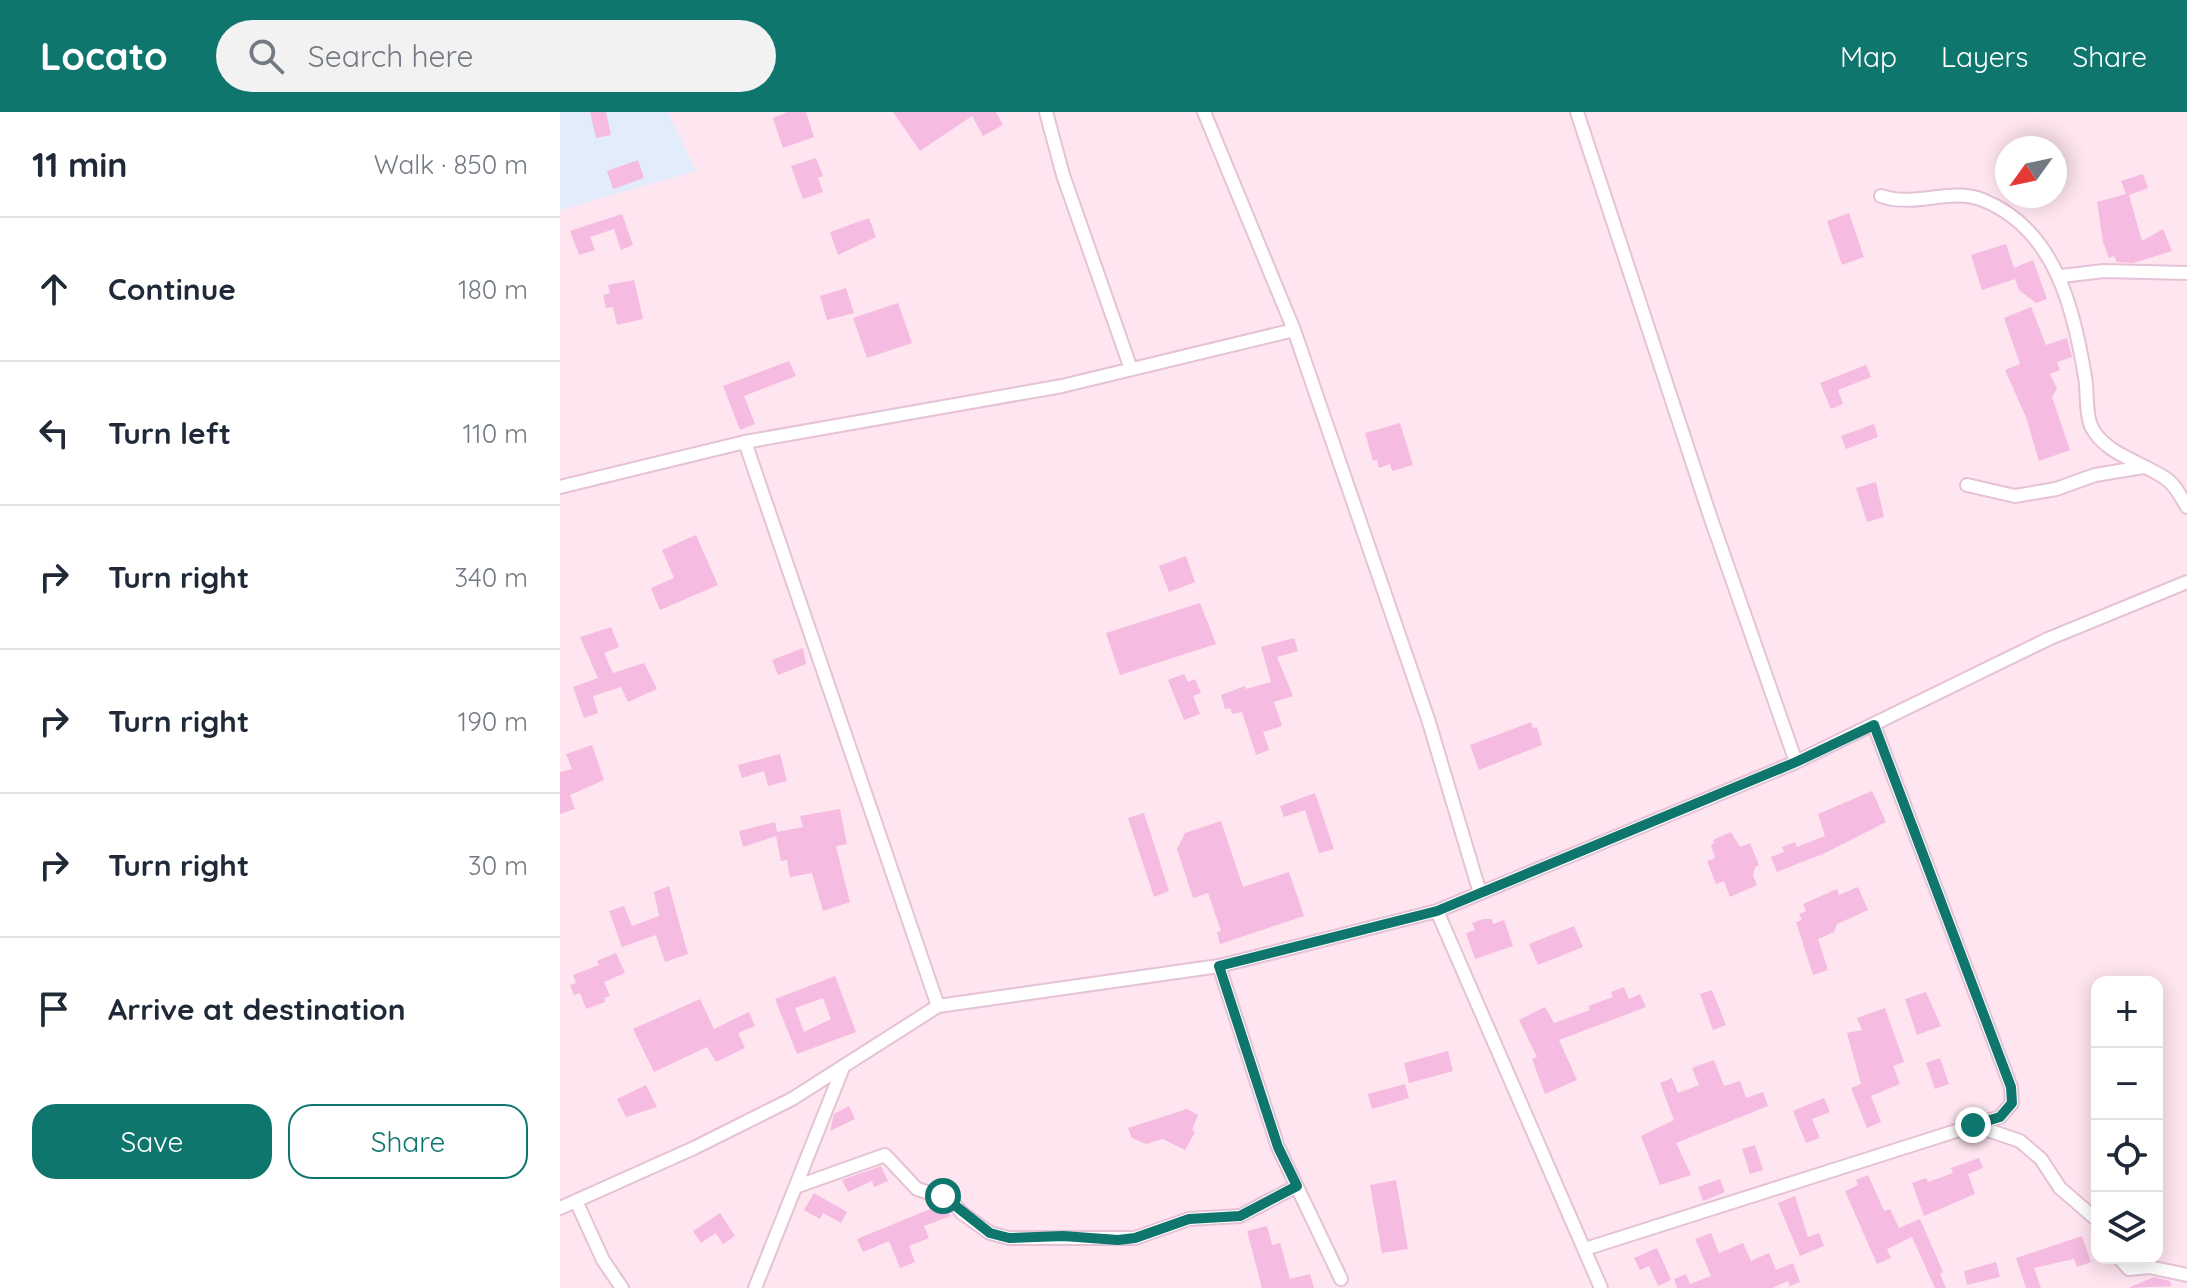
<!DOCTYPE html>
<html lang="en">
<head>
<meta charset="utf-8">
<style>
  :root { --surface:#fff; --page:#f2f2f3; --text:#1f2937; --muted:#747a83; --line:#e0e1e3; --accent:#0f766e }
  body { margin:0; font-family:Quicksand,sans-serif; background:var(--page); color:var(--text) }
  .controls { position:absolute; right:24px; bottom:24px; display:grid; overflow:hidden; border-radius:16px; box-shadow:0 4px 20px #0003 }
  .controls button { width:72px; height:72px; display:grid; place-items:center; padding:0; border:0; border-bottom:2px solid var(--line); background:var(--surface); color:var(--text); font:40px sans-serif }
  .compass { position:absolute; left:1435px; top:24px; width:72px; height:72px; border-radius:50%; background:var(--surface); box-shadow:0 4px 20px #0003; rotate:237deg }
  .stop { position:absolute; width:24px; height:24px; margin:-18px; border:6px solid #0f766e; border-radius:50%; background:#fff }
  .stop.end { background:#0f766e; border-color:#fff; box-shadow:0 2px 8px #0008 }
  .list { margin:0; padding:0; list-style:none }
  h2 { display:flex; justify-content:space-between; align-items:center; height:104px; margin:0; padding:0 32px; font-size:34px }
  h2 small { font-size:26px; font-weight:400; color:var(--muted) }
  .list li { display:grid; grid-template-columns:52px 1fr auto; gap:24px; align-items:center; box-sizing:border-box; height:144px; padding:0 32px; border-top:2px solid var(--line) }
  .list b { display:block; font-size:30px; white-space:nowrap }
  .list em { font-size:26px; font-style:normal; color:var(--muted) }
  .actions { display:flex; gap:16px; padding:24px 32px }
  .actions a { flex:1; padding:18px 0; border:2px solid var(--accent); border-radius:24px; text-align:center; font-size:28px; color:var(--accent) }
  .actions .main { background:var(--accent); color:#fff }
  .icon { flex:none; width:44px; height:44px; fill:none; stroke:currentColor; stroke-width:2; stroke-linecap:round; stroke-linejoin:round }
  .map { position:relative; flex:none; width:1627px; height:1176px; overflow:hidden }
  header { display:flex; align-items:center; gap:48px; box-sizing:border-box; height:112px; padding:0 40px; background:var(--accent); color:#fff }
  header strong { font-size:38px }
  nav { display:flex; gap:44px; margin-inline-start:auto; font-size:28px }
  .search { width:560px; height:72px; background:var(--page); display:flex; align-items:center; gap:20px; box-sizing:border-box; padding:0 28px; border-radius:44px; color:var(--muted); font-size:30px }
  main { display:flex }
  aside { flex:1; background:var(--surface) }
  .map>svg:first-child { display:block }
  .education { fill:#e2ecfa }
  .building { fill:#f5bbe0; fill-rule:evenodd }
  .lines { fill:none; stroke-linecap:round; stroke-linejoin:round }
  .street-casing { stroke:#e5c2d6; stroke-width:16 }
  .street { stroke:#fff; stroke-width:12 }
  .route { stroke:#0f766e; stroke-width:10 }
</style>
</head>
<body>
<header>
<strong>Locato</strong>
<div class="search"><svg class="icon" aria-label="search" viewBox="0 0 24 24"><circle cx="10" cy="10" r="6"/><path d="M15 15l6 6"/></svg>Search here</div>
<nav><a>Map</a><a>Layers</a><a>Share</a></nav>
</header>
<main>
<aside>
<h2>11 min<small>Walk · 850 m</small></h2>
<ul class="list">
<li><svg class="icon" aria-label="ahead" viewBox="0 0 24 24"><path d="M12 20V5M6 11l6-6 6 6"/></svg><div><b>Continue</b></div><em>180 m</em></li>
<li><svg class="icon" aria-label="left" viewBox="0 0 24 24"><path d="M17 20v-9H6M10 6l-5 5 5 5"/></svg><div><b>Turn left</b></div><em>110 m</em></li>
<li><svg class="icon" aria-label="right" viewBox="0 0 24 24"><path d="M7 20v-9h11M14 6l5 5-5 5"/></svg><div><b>Turn right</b></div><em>340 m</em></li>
<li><svg class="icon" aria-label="right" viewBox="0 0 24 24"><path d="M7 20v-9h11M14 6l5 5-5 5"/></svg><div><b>Turn right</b></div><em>190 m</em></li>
<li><svg class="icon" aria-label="right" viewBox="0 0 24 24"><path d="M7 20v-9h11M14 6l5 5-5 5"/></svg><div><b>Turn right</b></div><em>30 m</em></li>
<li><svg class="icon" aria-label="arrive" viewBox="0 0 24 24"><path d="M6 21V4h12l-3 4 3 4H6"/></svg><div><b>Arrive at destination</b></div></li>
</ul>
<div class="actions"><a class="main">Save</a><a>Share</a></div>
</aside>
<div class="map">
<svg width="1627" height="1176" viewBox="0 0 1627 1176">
  <rect width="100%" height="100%" fill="#fee5f0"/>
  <path class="education" d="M0 0H108L136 59 0 98Z"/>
  <path class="building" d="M30 0H46L51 23 36 26Z
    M228 0H246L254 25 223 36 213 6Z
    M333 0H436L443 13 423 24 412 4 360 39Z
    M256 46 263 64 258 66 263 80 243 87 231 54Z
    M78 48 84 66 53 77 47 59Z
    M1583 62 1588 76 1569 83 1582 129 1603 117 1612 139 1573 151 1557 150 1554 144 1549 146 1543 130 1537 90 1566 82 1561 69Z
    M1289 101 1304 145 1282 153 1267 109Z
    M62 102 73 133 61 138 54 117 30 125 35 138 19 143 10 119Z
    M309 106 316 125 278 143 270 120Z
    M1446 132 1454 156 1473 148 1487 187 1476 191 1459 178 1455 167 1422 178 1411 143Z
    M74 168 83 207 57 213 53 195 46 196 43 183 50 181 48 173Z
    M286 176 294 201 267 208 260 184Z
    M338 191 352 231 307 246 293 206Z
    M1471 195 1486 233 1507 226 1512 245 1497 250 1500 258 1490 262 1497 277 1492 285 1510 338 1479 349 1466 305 1445 258 1460 252 1444 206Z
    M229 249 236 264 184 284 195 312 180 318 163 274Z
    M1306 253 1311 265 1278 278 1283 292 1271 297 1260 271Z
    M840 311 853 353 832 359 830 352 819 356 817 348 813 349 805 321Z
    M1314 312 1318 325 1286 337 1281 324Z
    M1316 370 1324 405 1307 410 1296 376Z
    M136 423 158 473 100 498 91 476 114 466 102 438Z
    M626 444 635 470 609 480 599 454Z
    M640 491 656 532 560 563 546 521Z
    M51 515 59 535 44 541 53 561 84 551 97 577 68 590 61 575 33 584 38 601 24 606 13 575 38 566 20 525Z
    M734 526 738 539 717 545 733 584 714 590 722 614 703 620 709 638 696 643 682 600 672 602 670 596 665 597 661 583 685 574 686 577 711 570 701 535Z
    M243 536 246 552 218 563 212 548Z
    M624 562 628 570 635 567 641 581 633 584 640 602 624 608 608 568Z
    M971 610 973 616 977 615 982 633 919 658 910 633Z
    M32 633 44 668 10 683 15 697 0 702V660L12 657 6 642Z
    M220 642 227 669 208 674 204 659 182 666 178 653Z
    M1312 679 1326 710 1265 741 1217 760 1211 745 1224 740 1222 735 1235 730 1237 735 1265 724 1258 702Z
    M755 681 774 737 759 741 745 698 724 705 720 694Z
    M280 697 287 732 276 734 290 790 263 799 252 761 230 765 227 748 221 749 216 724 183 735 179 719 215 710 217 720 243 715 240 704Z
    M584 701 609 779 594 785 568 706Z
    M661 709 683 775 729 760 744 804 660 832 657 820 661 819 648 781 633 786 617 737 625 721Z
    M1171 720 1180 735 1190 731 1199 753 1195 755 1193 764 1197 773 1170 785 1164 769 1156 772 1147 749 1155 746 1151 733 1154 731 1153 728Z
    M109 774 128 842 105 850 96 823 62 835 49 799 64 794 72 814 99 804 94 780Z
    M1298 775 1308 798 1277 812 1274 820 1258 827 1268 858 1253 863 1236 810 1242 808 1239 802 1246 799 1243 792 1277 777 1279 783Z
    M923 807H932L933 812 944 808 953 834 915 847 906 821 915 818 912 811Z
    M1014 814 1023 835 978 853 969 832Z
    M56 841 65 861 44 870 50 884 44 886 45 890 26 897 20 881 14 883 10 873 16 871 13 863 39 853 37 849Z
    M275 864 296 920 237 942 215 887ZM263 886 271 907 244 920 235 896Z
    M1064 875 1069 887 1080 882 1086 895 999 928 1017 968 985 982 972 947 977 945 959 908 985 895 994 911 1030 898 1028 894 1053 885 1051 880Z
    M1152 878 1166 913 1153 918 1140 882Z
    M1366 880 1381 914 1357 923 1345 887Z
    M140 887 154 917 189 900 195 914 178 921 185 936 156 950 147 935 94 960 73 917Z
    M1325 896 1344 950 1333 954 1340 972 1311 984 1321 1010 1307 1016 1291 976 1301 972 1287 921 1302 918 1297 906Z
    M888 939 893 959 849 971 844 951Z
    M1380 946 1389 972 1375 977 1366 951Z
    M1154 948 1164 974 1180 969 1186 986 1203 980 1208 994 1116 1031 1131 1063 1100 1073 1081 1024 1114 1008 1100 971 1112 966 1118 981 1139 973 1132 956Z
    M845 972 849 986 812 997 808 982Z
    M86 973 97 995 66 1005 57 987Z
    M1264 986 1270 1000 1252 1007 1260 1026 1246 1031 1233 999Z
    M289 994 295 1007 270 1019 274 1002Z
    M627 997 638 1003 632 1018 635 1020 625 1038 603 1027 586 1032 572 1026 568 1016Z
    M1195 1033 1203 1058 1190 1062 1182 1037Z
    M1419 1046 1423 1056 1408 1062 1415 1082 1364 1104 1352 1071 1366 1066 1368 1070 1393 1061 1391 1056Z
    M321 1054 328 1069 314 1075 312 1069 288 1080 282 1068Z
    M1308 1063 1324 1099 1330 1097 1339 1116 1360 1107 1383 1160 1380 1162 1386 1176H1375L1352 1125 1327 1137 1331 1146 1317 1152 1285 1079 1298 1073 1296 1068Z
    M1160 1067 1165 1080 1143 1089 1138 1075Z
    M836 1068 848 1137 822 1141 810 1073Z
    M254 1081 287 1100 281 1111 263 1101 260 1107 244 1098Z
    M1235 1084 1248 1125 1259 1121 1264 1134 1240 1144 1218 1091Z
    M380 1093 391 1104 364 1114 369 1126 349 1134 355 1150 340 1156 329 1129 303 1140 297 1127Z
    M160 1101 175 1124 163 1132 156 1121 141 1131 133 1119Z
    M707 1114 712 1133 720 1131 730 1167 750 1162 754 1176H702L687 1119Z
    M1151 1121 1159 1141 1183 1131 1191 1149 1209 1141 1216 1158 1233 1151 1240 1170 1230 1174 1228 1169 1212 1176H1117L1114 1167 1126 1162 1130 1172 1151 1164 1135 1127Z
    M1522 1124 1531 1150 1517 1155 1514 1147 1474 1156 1481 1176H1466L1456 1146Z
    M1097 1136 1111 1168 1098 1174 1089 1154 1080 1158 1074 1146Z
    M1436 1150 1440 1165 1407 1173 1404 1159Z
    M1594 1165 1610 1169 1612 1174 1568 1176Z"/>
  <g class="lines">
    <g class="street-casing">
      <path id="street" d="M486 0 503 63 571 257
        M644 0 734 218 868 607 920 781
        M1017 0 1150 404 1236 650
        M1321 84C1355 96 1390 75 1423 88 1495 117 1514 197 1525 265 1528 281 1525 299 1531 314 1544 342 1582 350 1605 366 1615 372 1621 385 1627 395
        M1501 164 1544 159 1627 161
        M185 330 378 894
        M1407 373 1455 384 1496 377 1535 363 1583 355
        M0 375 185 330 502 274 734 218
        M877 799 1041 1176
        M659 854 718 1035 781 1167
        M1413 1013 1460 1029 1481 1047 1500 1076 1537 1108
        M238 1074 325 1043 357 1077 390 1087 402 1101 430 1121 449 1126H575L629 1107 680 1104 737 1074
        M16 1089 43 1148 62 1176
        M0 1096 134 1036 232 987 378 894 659 854 877 799 1236 650 1488 527 1627 470
        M1025 1137 1440 1005 1452 991 1451 975 1314 613
        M1559 1146 1569 1157 1589 1155 1627 1163
        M195 1176 282 958"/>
    </g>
    <use href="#street" class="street"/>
  </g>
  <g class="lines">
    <path class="route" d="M383 1084 430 1121 449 1126 503 1124 558 1128 575 1126 629 1107 680 1104 737 1074 718 1035 659 854 877 799 1236 650 1314 613 1451 975 1452 991 1440 1005 1413 1013"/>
  </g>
</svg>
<div class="controls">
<button>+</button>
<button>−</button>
<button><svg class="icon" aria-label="locate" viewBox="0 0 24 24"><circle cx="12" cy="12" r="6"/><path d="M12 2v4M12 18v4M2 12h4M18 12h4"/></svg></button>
<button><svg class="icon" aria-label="layers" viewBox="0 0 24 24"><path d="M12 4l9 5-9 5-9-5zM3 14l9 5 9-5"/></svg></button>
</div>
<svg class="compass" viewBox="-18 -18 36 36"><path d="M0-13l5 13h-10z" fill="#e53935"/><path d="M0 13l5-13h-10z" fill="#747a83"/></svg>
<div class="stop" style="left:383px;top:1084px"></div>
<div class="stop end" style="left:1413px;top:1013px"></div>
</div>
</main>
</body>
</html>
